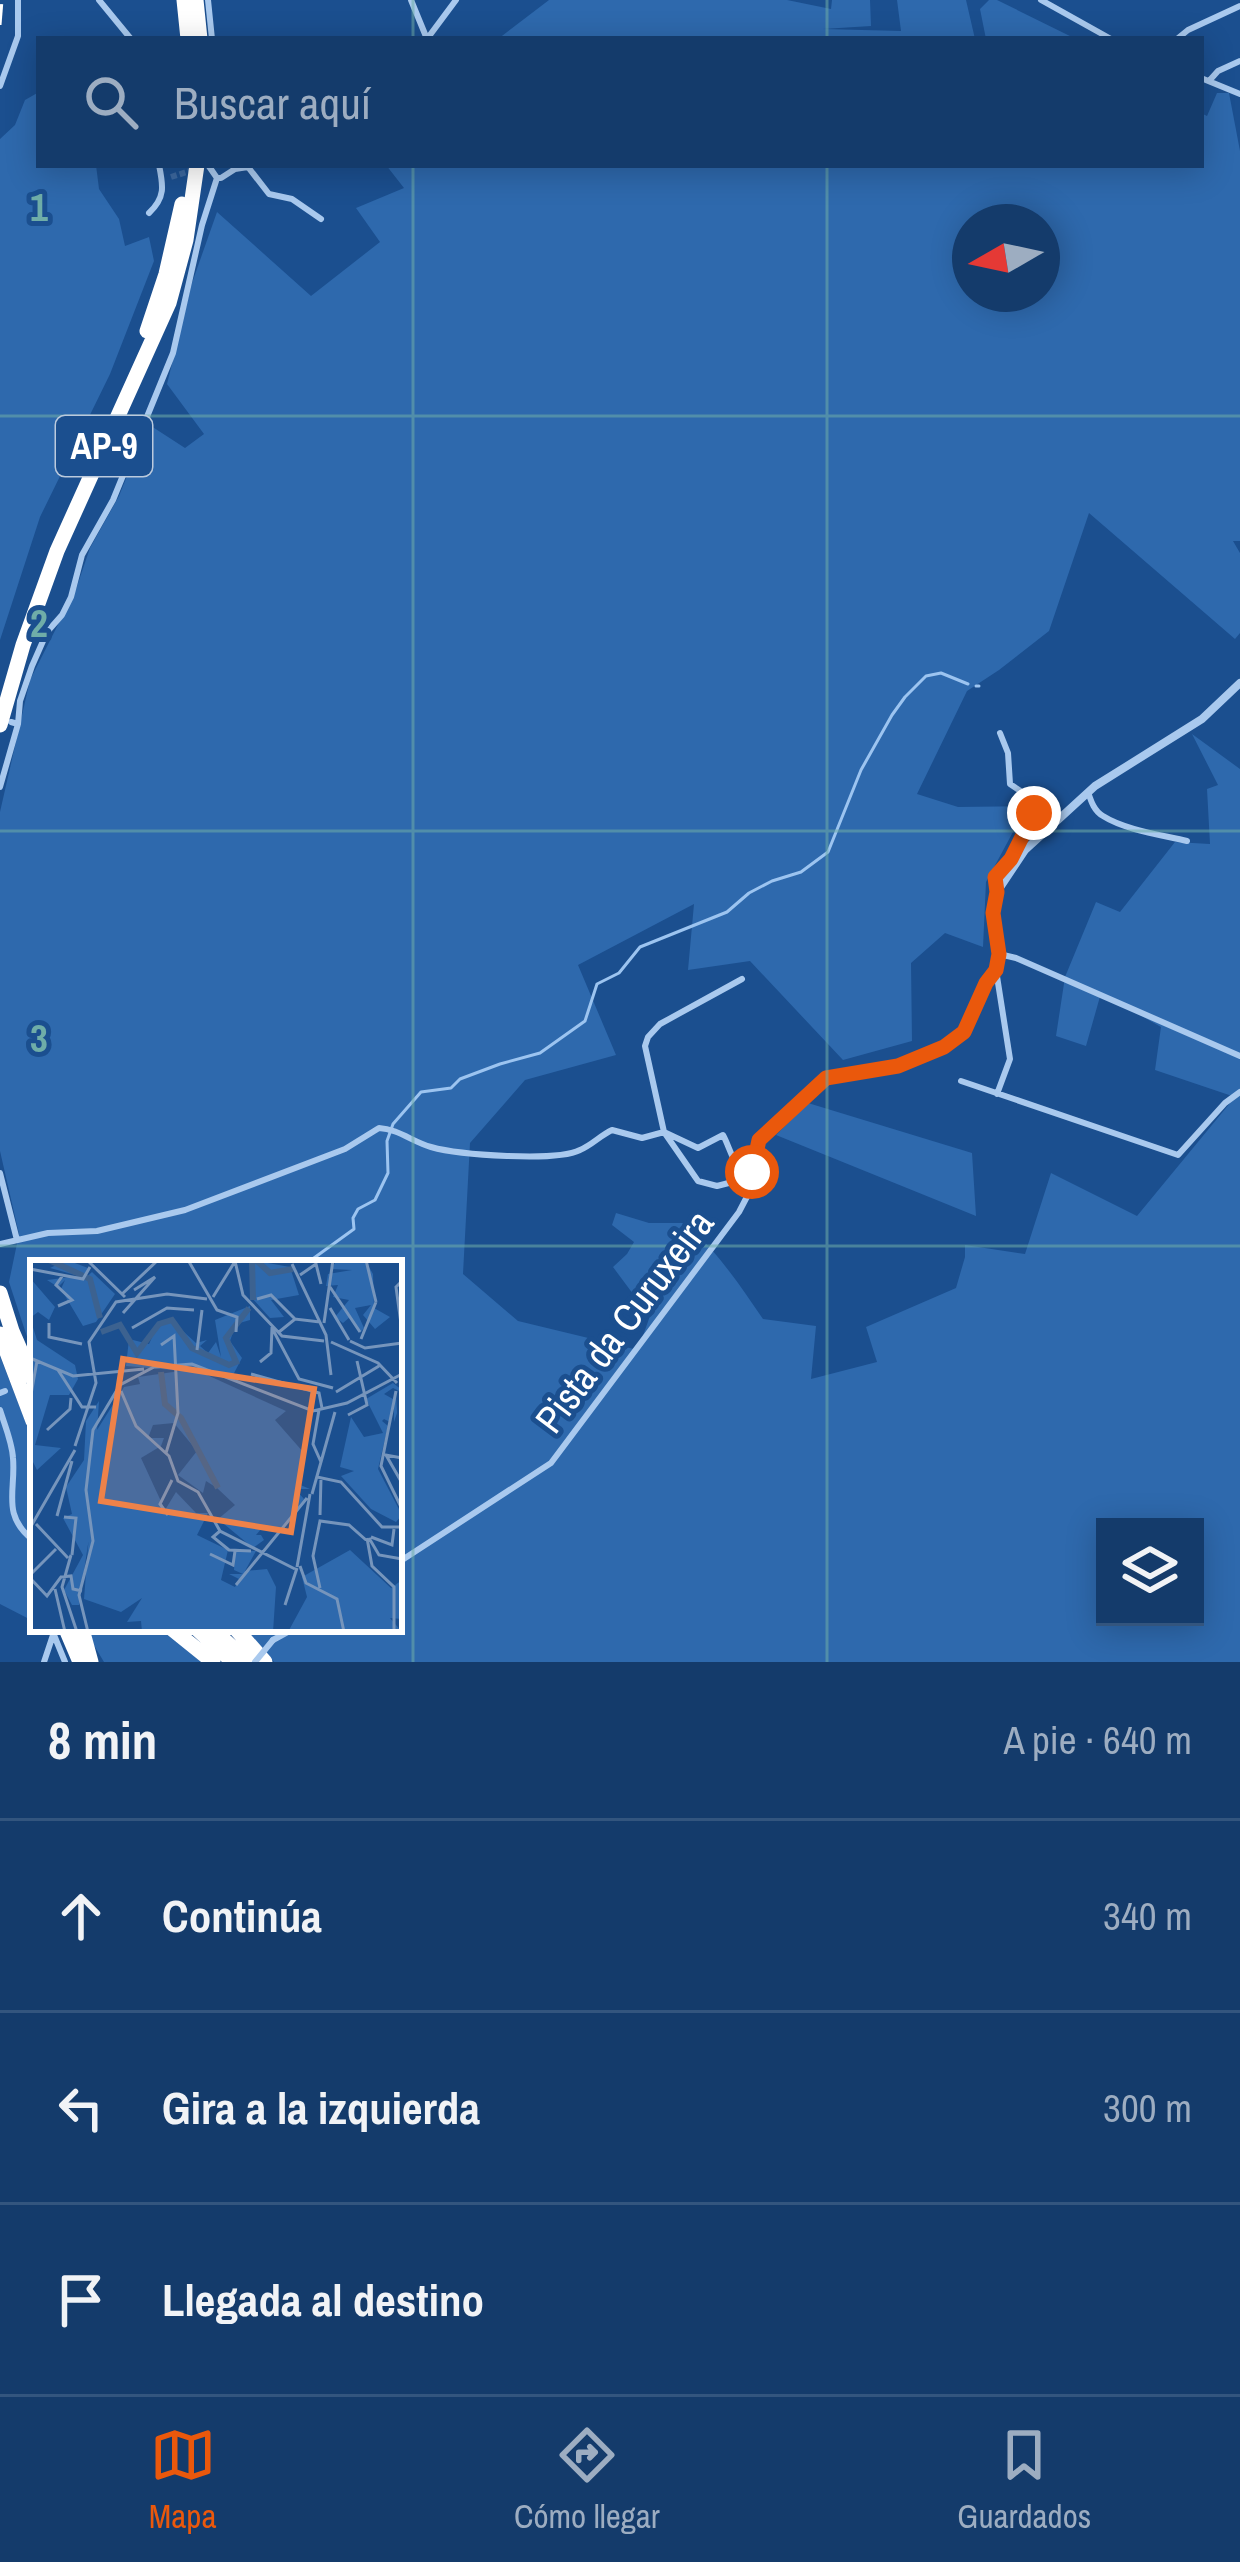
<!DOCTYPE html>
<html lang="es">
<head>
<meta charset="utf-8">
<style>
  :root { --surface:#143b6b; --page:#1d4271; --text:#f1f3f6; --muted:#9dadc1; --line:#33557e; --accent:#ea580c }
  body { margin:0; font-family:"Archivo Narrow",sans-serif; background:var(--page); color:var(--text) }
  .controls { position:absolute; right:36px; bottom:36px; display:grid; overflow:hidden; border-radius:0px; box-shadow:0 6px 30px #0003 }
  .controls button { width:108px; height:108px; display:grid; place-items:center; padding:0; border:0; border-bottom:3px solid var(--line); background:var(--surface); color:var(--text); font:60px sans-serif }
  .compass { position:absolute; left:952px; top:204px; width:108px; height:108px; border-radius:50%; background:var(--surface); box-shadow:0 6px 30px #0003; rotate:261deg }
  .stop { position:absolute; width:36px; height:36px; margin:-27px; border:9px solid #ea580c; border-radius:50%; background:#fff }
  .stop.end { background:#ea580c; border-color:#fff; box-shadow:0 3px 12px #0008 }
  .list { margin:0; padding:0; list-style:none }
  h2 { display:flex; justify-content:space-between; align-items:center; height:156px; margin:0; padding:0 48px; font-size:51px }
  h2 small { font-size:39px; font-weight:400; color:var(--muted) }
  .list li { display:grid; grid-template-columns:78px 1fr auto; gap:36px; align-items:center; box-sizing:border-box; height:192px; padding:0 48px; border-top:3px solid var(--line) }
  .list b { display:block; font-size:45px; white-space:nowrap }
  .list em { font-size:39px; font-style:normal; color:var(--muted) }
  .icon { flex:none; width:66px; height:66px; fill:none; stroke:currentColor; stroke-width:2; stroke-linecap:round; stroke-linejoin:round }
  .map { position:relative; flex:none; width:1240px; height:1662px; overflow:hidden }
  .search { position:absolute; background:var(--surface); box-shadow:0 6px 30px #0003; left:36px; right:36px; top:36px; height:132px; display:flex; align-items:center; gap:30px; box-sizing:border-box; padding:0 42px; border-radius:0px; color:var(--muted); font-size:45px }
  .sheet { height:732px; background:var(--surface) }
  nav { display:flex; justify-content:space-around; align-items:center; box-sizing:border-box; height:168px; border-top:3px solid var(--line); background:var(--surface); font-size:33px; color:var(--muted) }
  nav a { display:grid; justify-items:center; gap:6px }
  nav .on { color:var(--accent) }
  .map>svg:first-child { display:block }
  .green { fill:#2e69ad; fill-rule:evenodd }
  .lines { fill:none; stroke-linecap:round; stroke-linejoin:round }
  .stream { stroke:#9cc4f0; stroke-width:3 }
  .minor-tunnel { stroke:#3d69a0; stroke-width:6; stroke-dasharray:6 3; stroke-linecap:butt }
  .minor { stroke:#a9c9ee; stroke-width:6 }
  .tertiary { stroke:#a9c9ee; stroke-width:8 }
  .motorway { stroke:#fff; stroke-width:15 }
  .rail { stroke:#fff; stroke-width:3; stroke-dasharray:21 9; stroke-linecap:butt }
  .minor-bridge { stroke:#a9c9ee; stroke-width:6 }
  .route { stroke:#ea580c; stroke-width:15 }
  .grid { fill:none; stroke:#6fada8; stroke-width:3; stroke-opacity:0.55 }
  .labels { text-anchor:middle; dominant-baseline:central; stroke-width:10; stroke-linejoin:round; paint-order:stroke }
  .shield { fill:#1b4f8f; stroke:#bbcadd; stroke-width:3 }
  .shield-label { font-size:36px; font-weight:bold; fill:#fff }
  .street-label { font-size:39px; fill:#fff; stroke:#1b4f8f }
  .inset-river { fill:none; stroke:#3c6290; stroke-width:6 }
  .inset-road { fill:none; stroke:#7695bc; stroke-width:3 }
  .view { fill:#ee8249; fill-opacity:0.15; stroke:#ee8249; stroke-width:6 }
  .inset-edge { fill:none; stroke:#fff; stroke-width:6 }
  .grid-label { font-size:39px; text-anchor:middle; font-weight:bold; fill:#6fada8; stroke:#1b4f8f; stroke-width:10; stroke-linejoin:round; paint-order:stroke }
</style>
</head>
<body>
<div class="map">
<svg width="1240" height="1662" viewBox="0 0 1240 1662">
  <rect width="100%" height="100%" fill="#1b4f8f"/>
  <path class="green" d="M549 0H787L831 9 832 0H870L871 26 823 29 901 31 897 0H966L975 39H498Z
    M989 0H997L1076 39H986L980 9Z
    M39 92V165H96L99 189 119 219 125 246 149 237 154 261 110 374 40 517 0 640V139L15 125 25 100Z
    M1217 93H1229L1240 151V541H1233L1240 553V633L1235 639 1089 513 1049 631 999 670 967 691 917 794 958 807 1027 806 986 882 983 947 945 933 911 963 912 1041 843 1060 750 961 688 970 694 904 578 965 616 1055 525 1080 470 1143 463 1274 518 1321 638 1350 651 1313 639 1302 613 1267 627 1254 634 1242 612 1225 616 1213 649 1223H685C717 1251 739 1284 763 1319L816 1326 811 1379 877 1362 866 1327 956 1288 965 1257V1245L1025 1254 1051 1173 1137 1216 1235 1097 1155 1070 1161 1027 1101 993 1086 1046 1056 1036 1065 977 1096 902 1120 912 1175 842 1210 844 1207 789 1218 785 1192 734 1240 769V1662H274L246 1629H399V1263H33V1355L9 1282 19 1234 0 1151V812L30 680 76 589 90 548 119 496 148 424 185 448 204 434 167 384 192 283 217 212 311 296 380 242 356 208 404 188 386 165H1201V113L1207 116ZM970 222H1042V294H970ZM1105 1527H1195V1617H1105Z
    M808 1103 972 1153 976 1216 776 1135Z
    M0 1356 33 1441V1621L0 1604Z
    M91 1629H162L201 1662H104L92 1642Z"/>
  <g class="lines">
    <path class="stream" d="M976 686H979
      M307 1263 354 1229 353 1218 358 1209 375 1200 388 1173 387 1141 393 1124 421 1092 451 1088 460 1079 500 1064 540 1053 585 1021 597 984 619 973 640 947 727 912 749 893 772 881 801 872 828 852 861 770 892 715 905 697 926 676 941 673 968 684"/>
    <path class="minor-tunnel" d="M171 177 193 170"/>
    <path class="minor" d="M99 0 131 39
      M208 0 212 39
      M411 0 427 39
      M1041 0 1111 39
      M427 39 456 0
      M1177 39 1188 30 1240 6
      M1201 78 1240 94
      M1209 81 1218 71 1240 61
      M0 86 18 36V0
      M208 165 217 178H221L235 169 248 167 269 194 292 199 321 219
      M149 213C166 197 163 185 159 165
      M18 724 20 701 32 666 47 632 62 615 71 597 82 555 113 500 173 353 202 225 217 178
      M0 787 18 724 11 722
      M1088 792C1091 801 1094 811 1103 816 1125 830 1162 835 1187 841
      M997 892 995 877 1011 859 1035 808 1025 794 1010 784 1008 753 1000 733
      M999 954 1016 958 1240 1056
      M996 970 1010 1059 997 1094
      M742 979 660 1024 648 1037 645 1046 664 1132 698 1181 717 1186 752 1177
      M961 1081 1178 1155 1225 1103 1240 1092
      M0 1173 17 1240
      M0 1244 48 1233 97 1231 185 1210 345 1149 379 1128C398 1129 413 1142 431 1147 459 1155 556 1162 580 1150 592 1145 601 1135 612 1130L642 1138 664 1132 698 1148 723 1135C731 1149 734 1173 752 1172L751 1189 739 1212 551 1463 399 1562
      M0 1393 5 1391
      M0 1410C5 1426 12 1442 13 1458 16 1491 1 1515 33 1540
      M54 1635 65 1662
      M273 1640 293 1629
      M44 1662 55 1629"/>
    <path class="tertiary" d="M752 1172 759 1140 826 1078 898 1066 944 1047 963 1032 986 983 996 970 999 954 993 913 997 892 1025 850 1095 786 1202 719 1240 683"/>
    <path class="motorway" d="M184 0 188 39
      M196 0 200 39
      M147 331 166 274 182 204
      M0 725 23 645 57 551 169 303 186 240 197 165
      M0 1293 12 1331 33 1379
      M0 1334 33 1421
      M66 1629 80 1662
      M82 1629 91 1662
      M172 1629 213 1662
      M197 1629 233 1662
      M212 1629 249 1662
      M236 1629 265 1662"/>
    <path class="rail" d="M0 25 2 0"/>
    <path class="minor-bridge" d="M255 1662 273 1640"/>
  </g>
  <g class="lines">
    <path class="route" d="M752 1172 759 1140 826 1078 898 1066 944 1047 964 1032 986 983 996 970 999 954 993 913 997 892 995 877 1011 859 1034 813"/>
  </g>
  <path class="grid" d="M413 0V39M827 0V39M413 165V1662M827 165V1662M0 416H1240M0 831H1240M0 1246H1240"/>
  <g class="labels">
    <rect class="shield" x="56" y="416" width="96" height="60" rx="9"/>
    <g class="shield-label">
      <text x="104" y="446">AP-9</text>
    </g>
    <g class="street-label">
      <text transform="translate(624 1321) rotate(-53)">Pista da Curuxeira</text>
    </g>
  </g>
  <g transform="translate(30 1260)">
    <rect width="372" height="372" fill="#1b4f8f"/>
    <path d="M37 0 58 8 53 20 62 12 85 34 66 62 53 66 31 29 35 20 28 27 17 20 49 16 20 8ZM221 0 260 7 269 35 241 40 254 57 240 58 221 37ZM307 0H335L343 14 344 48 360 57 345 69 333 55 341 45 325 48 334 68 330 73 320 57 313 63 305 57 319 40 303 37 308 25 296 26 298 14 322 10 301 9ZM0 18 25 47 19 60 8 52 0 58 7 80 45 105 48 119 39 135H20L5 185 31 188 7 210 0 196ZM220 46V60L206 64 200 81 212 98 203 115 96 106 99 79 119 84 128 64 142 61 166 83 177 80 170 86 178 93 186 82 191 97 185 60ZM164 109 256 151 245 160 274 193 268 224 280 229H265L274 239 251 269H231L226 275H231L234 280 223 288 188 259 205 245 187 228 176 221 173 233 148 215 167 191 144 163 123 165 118 178H134L131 186 111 198 135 250 146 232 166 253H178L167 275 198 290 191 320 205 327 209 319 199 314H213L204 310 205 291H226L215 311 237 309 246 327 243 372H112L111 361 97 362 112 338 91 352 54 339 67 170 94 127 110 124 108 117ZM363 123 372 130V163L369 131 363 128 354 134 363 139 366 133 367 153 364 162V145L360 162 354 159 352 161 358 166 348 209 372 255 366 262 341 249 311 216 324 211 310 207 321 157 334 177 353 173 336 139ZM69 141 61 264 49 345H42L34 330 53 295 33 258 42 254 36 227 54 200 56 161ZM320 290 361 328 372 320V359L360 358 372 372H258L277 337 272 317Z" fill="#2e69ad"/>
    <path class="inset-river" d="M19 0 60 19 70 58M226 0 240 13 263 9M222 2 223 40M71 72 90 65 107 93 129 64 142 60 162 88 199 105 206 102 196 78 219 48M131 112 135 144 151 158 188 228"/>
    <path class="inset-road" d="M57 0 95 37M158 0 187 50 207 57 206 72M336 0 346 42M205 1 213 35 252 76 294 81M262 4 296 75 301 115M0 9 53 19 60 7M270 15 286 4 291 24M372 21 366 27 372 71M300 27 330 72M91 35 128 0M183 37 204 3M227 39 241 35 265 59M28 46 42 40 26 25 33 15M300 48 319 80M93 53 125 17 104 30M19 63V77L52 84M294 63 303 0M102 68 137 48 164 50M249 72 265 59 290 62M331 79 346 42M320 81 335 88 372 83M301 82 348 103 367 123M131 85 144 76 148 153 136 193M167 90 172 50M0 98 43 116 114 109M230 102 241 93 242 68 269 119 303 128M28 110 52 147H66M221 114 289 133 292 148M91 131 106 166 139 196 148 221 168 232 190 271 265 309M366 131 351 206 372 249M306 132 349 106M0 140 7 101M289 150 283 184 291 202M318 155 337 145 327 101M17 170 40 149 41 138M45 186 66 123 59 82 86 42 137 34 177 39M372 198 356 195 372 223M287 217 311 222 352 267H372M282 234 305 152M138 255 130 244 142 220M290 255 291 218M27 256 42 201M34 257 46 258 42 295M6 264 38 298M0 268 45 190M190 271 183 277 199 290 221 291M341 277 362 285 364 269M337 278 342 306 364 327V372M339 278 349 295 372 299M180 294 203 305 205 291M41 295 32 327 47 372M270 306 276 323 307 339 314 372M267 307 280 234M0 315 26 289M0 318 17 336 31 317 41 316 43 329 52 331M206 325 277 238M290 328 283 296 290 261 319 265 336 280M25 329 35 372M255 345 267 308M58 372 49 335 63 281 56 230 63 170 90 125 124 107 162 104 283 151 317 143 372 114"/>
    <path class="view" d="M93 99 284 129 261 272 71 241Z"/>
    <rect width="372" height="372" class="inset-edge"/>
  </g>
  <g class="grid-label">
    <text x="39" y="221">1</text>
    <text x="39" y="637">2</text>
    <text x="39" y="1052">3</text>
  </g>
</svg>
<div class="controls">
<button><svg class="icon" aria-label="layers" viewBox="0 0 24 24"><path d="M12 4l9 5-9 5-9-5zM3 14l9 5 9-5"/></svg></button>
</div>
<svg class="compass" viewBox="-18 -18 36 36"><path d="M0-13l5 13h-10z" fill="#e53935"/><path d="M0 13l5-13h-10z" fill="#9dadc1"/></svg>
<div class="stop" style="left:752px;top:1172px"></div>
<div class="stop end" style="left:1034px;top:813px"></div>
<div class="search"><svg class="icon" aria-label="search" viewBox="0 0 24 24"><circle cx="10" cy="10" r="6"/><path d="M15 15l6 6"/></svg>Buscar aquí</div>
</div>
<section class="sheet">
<h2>8 min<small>A pie · 640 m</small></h2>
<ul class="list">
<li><svg class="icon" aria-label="ahead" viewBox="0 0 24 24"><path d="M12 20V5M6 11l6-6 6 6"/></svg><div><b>Continúa</b></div><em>340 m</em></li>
<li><svg class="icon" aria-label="left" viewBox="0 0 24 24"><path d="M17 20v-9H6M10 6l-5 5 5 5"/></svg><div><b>Gira a la izquierda</b></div><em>300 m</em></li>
<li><svg class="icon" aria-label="arrive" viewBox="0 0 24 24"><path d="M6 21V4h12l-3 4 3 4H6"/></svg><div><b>Llegada al destino</b></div></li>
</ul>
</section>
<nav>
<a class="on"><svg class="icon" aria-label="map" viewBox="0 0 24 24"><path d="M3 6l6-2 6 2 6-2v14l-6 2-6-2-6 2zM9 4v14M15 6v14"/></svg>Mapa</a>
<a><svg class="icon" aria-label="directions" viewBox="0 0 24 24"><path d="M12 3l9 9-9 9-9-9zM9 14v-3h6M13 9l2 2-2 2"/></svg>Cómo llegar</a>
<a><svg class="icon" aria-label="saved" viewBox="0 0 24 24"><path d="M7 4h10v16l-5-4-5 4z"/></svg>Guardados</a>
</nav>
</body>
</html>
